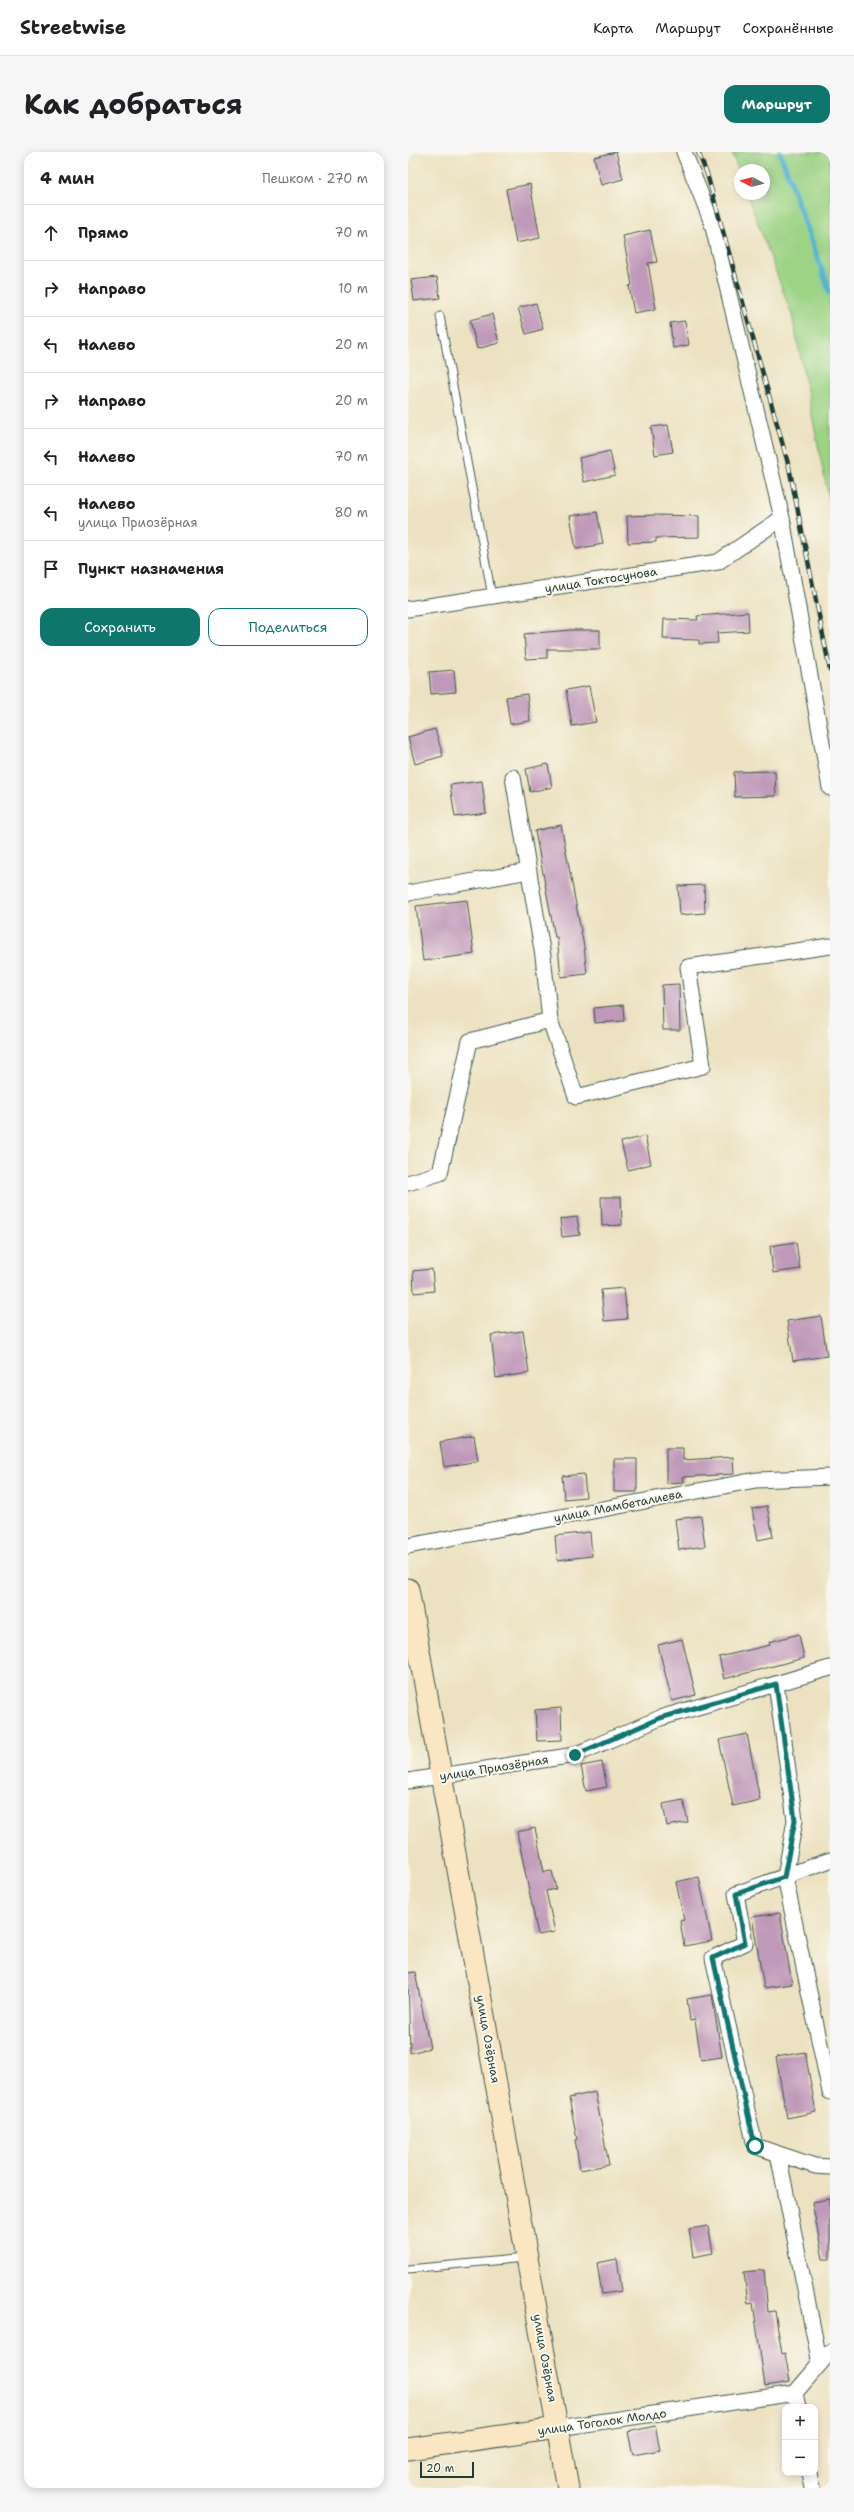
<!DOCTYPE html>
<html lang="ru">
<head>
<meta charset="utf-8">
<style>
  :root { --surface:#fff; --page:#f6f6f6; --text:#202124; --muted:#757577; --line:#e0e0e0; --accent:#0f766e }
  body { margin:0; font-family:"Shantell Sans",sans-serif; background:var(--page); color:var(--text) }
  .controls { position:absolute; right:12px; bottom:12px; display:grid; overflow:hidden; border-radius:8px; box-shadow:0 2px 10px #0003 }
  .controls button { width:36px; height:36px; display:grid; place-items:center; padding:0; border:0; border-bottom:1px solid var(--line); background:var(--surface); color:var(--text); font:20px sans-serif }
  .compass { position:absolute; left:326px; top:12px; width:36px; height:36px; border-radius:50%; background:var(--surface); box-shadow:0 2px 10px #0003; rotate:277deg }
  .scale { position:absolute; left:12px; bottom:10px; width:54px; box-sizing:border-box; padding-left:4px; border:2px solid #1f3d34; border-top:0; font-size:11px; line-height:14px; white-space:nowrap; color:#1f3d34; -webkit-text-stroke:3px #fbf7ec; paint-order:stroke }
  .stop { position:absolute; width:12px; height:12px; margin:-9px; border:3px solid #0f766e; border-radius:50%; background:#fff }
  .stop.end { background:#0f766e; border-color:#fff; box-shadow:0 1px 4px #0008 }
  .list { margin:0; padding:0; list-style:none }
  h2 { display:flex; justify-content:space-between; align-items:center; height:52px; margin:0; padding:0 16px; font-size:17px }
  h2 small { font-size:13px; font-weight:400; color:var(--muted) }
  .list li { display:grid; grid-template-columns:26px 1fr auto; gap:12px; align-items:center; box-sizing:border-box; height:56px; padding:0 16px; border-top:1px solid var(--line) }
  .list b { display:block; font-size:15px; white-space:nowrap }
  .list p { margin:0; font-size:13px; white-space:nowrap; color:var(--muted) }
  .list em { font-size:13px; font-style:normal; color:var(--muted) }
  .actions { display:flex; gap:8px; padding:12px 16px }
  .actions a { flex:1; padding:9px 0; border:1px solid var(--accent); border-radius:12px; text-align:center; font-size:14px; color:var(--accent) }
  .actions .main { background:var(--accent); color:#fff }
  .icon { flex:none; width:22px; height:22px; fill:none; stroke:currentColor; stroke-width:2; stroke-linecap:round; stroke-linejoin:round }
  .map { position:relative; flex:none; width:422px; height:2336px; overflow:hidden; border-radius:12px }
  header { display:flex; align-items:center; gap:24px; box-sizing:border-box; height:56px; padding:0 20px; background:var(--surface); border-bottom:1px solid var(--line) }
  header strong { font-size:19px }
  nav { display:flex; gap:22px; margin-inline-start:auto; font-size:14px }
  .intro { display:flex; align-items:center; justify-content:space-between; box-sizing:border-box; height:96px; padding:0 24px }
  h1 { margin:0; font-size:28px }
  .button { padding:10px 18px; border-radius:12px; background:var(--accent); color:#fff; font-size:14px; font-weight:700 }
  main { display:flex; gap:24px; padding:0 24px }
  aside { flex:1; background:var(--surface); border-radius:12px; box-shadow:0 2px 10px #0003 }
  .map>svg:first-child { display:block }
  .green { fill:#9cd385; stroke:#5e885c }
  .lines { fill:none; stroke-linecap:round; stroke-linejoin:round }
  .stream { stroke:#54b4d3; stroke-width:5.5 }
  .building { fill:#bf99b9 }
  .lane-casing { stroke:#3e5649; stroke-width:9 }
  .street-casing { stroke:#3e5649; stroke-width:17 }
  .secondary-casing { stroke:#3e5649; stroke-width:23 }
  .lane { stroke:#fff; stroke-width:7 }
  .street { stroke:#fff; stroke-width:15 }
  .secondary { stroke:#fbe6c4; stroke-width:21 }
  .rail-casing { stroke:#1f3d34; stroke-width:4.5 }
  .rail { stroke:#fbf7ec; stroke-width:3; stroke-dasharray:9; stroke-linecap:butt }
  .route { stroke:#0f766e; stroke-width:5 }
  .labels { text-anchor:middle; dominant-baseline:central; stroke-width:4; stroke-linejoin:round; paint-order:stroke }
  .street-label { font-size:12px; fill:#1f3d34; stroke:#fbf7ec }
</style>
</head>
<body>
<header>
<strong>Streetwise</strong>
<nav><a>Карта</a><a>Маршрут</a><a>Сохранённые</a></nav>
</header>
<div class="intro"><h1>Как добраться</h1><a class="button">Маршрут</a></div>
<main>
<aside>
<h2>4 мин<small>Пешком · 270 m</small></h2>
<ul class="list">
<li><svg class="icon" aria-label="ahead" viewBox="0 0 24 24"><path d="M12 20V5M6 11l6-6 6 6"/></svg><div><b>Прямо</b></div><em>70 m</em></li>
<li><svg class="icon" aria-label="right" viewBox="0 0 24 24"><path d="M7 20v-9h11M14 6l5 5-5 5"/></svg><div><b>Направо</b></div><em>10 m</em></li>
<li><svg class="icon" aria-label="left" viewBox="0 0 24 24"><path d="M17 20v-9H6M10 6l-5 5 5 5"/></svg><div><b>Налево</b></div><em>20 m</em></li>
<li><svg class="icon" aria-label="right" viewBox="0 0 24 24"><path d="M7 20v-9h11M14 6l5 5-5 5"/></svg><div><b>Направо</b></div><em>20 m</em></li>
<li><svg class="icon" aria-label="left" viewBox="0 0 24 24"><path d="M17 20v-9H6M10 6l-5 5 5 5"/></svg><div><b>Налево</b></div><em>70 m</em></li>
<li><svg class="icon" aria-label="left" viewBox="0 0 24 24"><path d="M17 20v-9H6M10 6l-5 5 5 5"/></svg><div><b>Налево</b><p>улица Приозёрная</p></div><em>80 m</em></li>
<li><svg class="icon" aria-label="arrive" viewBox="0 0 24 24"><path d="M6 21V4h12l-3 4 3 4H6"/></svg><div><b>Пункт назначения</b></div></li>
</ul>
<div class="actions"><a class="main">Сохранить</a><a>Поделиться</a></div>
</aside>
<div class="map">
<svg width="422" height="2336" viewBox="0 0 422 2336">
  <rect width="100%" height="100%" fill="#fbf7ec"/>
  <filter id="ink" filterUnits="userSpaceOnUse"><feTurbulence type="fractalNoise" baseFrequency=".025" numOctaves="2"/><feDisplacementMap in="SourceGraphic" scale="8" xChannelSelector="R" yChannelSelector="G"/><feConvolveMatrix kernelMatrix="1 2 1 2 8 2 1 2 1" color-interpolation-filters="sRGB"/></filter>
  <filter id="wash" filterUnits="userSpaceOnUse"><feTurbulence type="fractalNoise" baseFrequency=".012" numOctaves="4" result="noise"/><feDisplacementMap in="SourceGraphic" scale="16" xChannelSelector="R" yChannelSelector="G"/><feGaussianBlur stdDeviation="0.9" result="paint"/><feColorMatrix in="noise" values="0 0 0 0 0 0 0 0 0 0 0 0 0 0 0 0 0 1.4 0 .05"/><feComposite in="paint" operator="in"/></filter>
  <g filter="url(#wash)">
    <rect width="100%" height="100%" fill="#ece2c1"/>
    <path class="green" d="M324 0H422V353L384 163 339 42H356V18H332V22Z"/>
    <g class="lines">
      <path class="stream" d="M372 0 422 141"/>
    </g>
    <g id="blocks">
      <path class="building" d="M208 0 215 27 193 33 186 5Z
        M122 32 132 86 108 91 98 37Z
        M242 78 249 110 240 111 248 157 226 161 221 134 224 133 215 84Z
        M29 125 32 146 6 149 3 128Z
        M128 151 135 177 118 182 110 156Z
        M84 162 91 191 69 197 62 168Z
        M277 169 281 193 265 196 262 171Z
        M260 273 265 300 247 303 243 275Z
        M202 299 207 323 176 330 171 306Z
        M189 360 195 392 168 397 162 364Z
        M247 363 291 364V385L248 386V390L220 391 219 364Z
        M340 460 341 479 309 481 310 491 291 492V488L255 487 256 467 290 468 289 464Z
        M163 478H192V497H139V506L118 507 116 482Z
        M46 518 48 540 23 542 21 520Z
        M181 534 188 570 164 574 158 538Z
        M119 542 122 569 102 572 98 545Z
        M27 577 35 604 7 612 0 585Z
        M140 612 144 635 122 640 118 617Z
        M367 619 368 644 327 645 326 620Z
        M74 629 78 661 47 665 42 633Z
        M153 673 176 795 179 822 153 825 149 785H147L127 679Z
        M296 733 297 761 272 763 270 734Z
        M59 748 66 802 15 809 8 754Z
        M271 832 272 878H255L254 833Z
        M215 853 216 869 187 871 186 856Z
        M237 984 243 1012 220 1018 213 990Z
        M193 1045H213L214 1073 194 1074Z
        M169 1065 172 1083 154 1085 152 1067Z
        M388 1090 392 1117 365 1121 362 1094Z
        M24 1117 26 1139 6 1141 5 1119Z
        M216 1136 219 1167 196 1169 193 1138Z
        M413 1164 419 1204 385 1209 379 1169Z
        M115 1179 121 1221 88 1226 83 1183Z
        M66 1284 70 1309 36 1315 32 1290Z
        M258 1296H275V1308L325 1305 326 1322 275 1325 276 1330 258 1331Z
        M206 1307H229V1340H206Z
        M176 1322 178 1345 156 1347 154 1324Z
        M359 1354 365 1385 350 1388 344 1357Z
        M293 1364 297 1394 271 1398 267 1367Z
        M182 1380 184 1404 149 1408 147 1384Z
        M391 1482 396 1506 316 1527 311 1505 362 1493 361 1490Z
        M274 1487 288 1543 264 1549 250 1493Z
        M153 1556 154 1588 129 1589 127 1558Z
        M339 1582 352 1648 325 1654 311 1588Z
        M194 1610 199 1635 178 1639 173 1614Z
        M275 1648 280 1670 259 1674 255 1652Z
        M127 1676 136 1720 144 1719 148 1737 138 1739 147 1780 130 1783 109 1680Z
        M291 1725 304 1789 276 1794 272 1769 276 1768 268 1730Z
        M372 1761 384 1832 356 1836 344 1765Z
        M7 1820 22 1896 2 1901 0 1821Z
        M304 1843 314 1905 293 1908 287 1868 282 1869 279 1847Z
        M397 1900 408 1960 379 1966 368 1905Z
        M187 1940 201 2013 172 2018 167 1988 169 1987 161 1946Z
        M422 2047V2107H415L404 2050Z
        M300 2074 305 2101 285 2105 281 2077Z
        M209 2107 214 2139 194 2142 189 2111Z
        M356 2118 360 2160 367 2159 374 2202 377 2201 382 2230 357 2234 345 2151 340 2152 336 2120Z
        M247 2274 252 2298 225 2303 220 2280Z"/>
    </g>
  </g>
  <g filter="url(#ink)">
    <use href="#blocks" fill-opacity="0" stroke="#3e5649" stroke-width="1"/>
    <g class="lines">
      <g class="lane-casing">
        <path id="lane" d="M32 164 84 444
          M0 2117 117 2106"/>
      </g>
      <g class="street-casing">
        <path id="street" d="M276 0 304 71 374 366 422 636
          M0 457 310 410 374 366
          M105 625 135 804 142 868
          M0 741 121 719
          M0 1031 32 1021 62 889 142 868 168 945 295 914 280 815 422 794
          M0 1394 348 1328 422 1325
          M368 1532 387 1668 377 1725 422 1940
          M0 1629 167 1603 252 1566 422 1516
          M422 1708 328 1742 337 1791 305 1806 347 1994 407 2014 422 2015
          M370 2002 412 2212
          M390 2255 387 2241 422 2200
          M150 2276 387 2241
          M401 2321 404 2336"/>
      </g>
      <g class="secondary-casing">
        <path id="secondary" d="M0 1437 160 2336
          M0 2297 150 2276"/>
      </g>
      <use href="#lane" class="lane"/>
      <use href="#street" class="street"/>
      <use href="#secondary" class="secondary"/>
      <g class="rail-casing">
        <path id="rail" d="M290 0 299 22 381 315 422 518"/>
      </g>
      <use href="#rail" class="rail"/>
    </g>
  </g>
  <g class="lines" filter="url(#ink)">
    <path class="route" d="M167 1603 252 1566 368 1532 387 1668 376 1725 328 1742 337 1791 305 1806 347 1994"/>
  </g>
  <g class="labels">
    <g class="street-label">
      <text transform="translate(193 428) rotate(-9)">улица Токтосунова</text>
      <text transform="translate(210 1354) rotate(-11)">улица Мамбеталиева</text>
      <text transform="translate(86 1616) rotate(-9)">улица Приозёрная</text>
      <text transform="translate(80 1887) rotate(80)">улица Озёрная</text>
      <text transform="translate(137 2206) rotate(80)">улица Озёрная</text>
      <text transform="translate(194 2270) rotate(-8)">улица Тоголок Молдо</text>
    </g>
  </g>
</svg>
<div class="controls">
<button>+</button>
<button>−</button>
</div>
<svg class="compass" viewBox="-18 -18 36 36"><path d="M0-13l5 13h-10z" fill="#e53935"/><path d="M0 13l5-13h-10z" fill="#757577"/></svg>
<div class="scale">20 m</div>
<div class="stop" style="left:347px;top:1994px"></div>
<div class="stop end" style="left:167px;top:1603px"></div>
</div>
</main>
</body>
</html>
